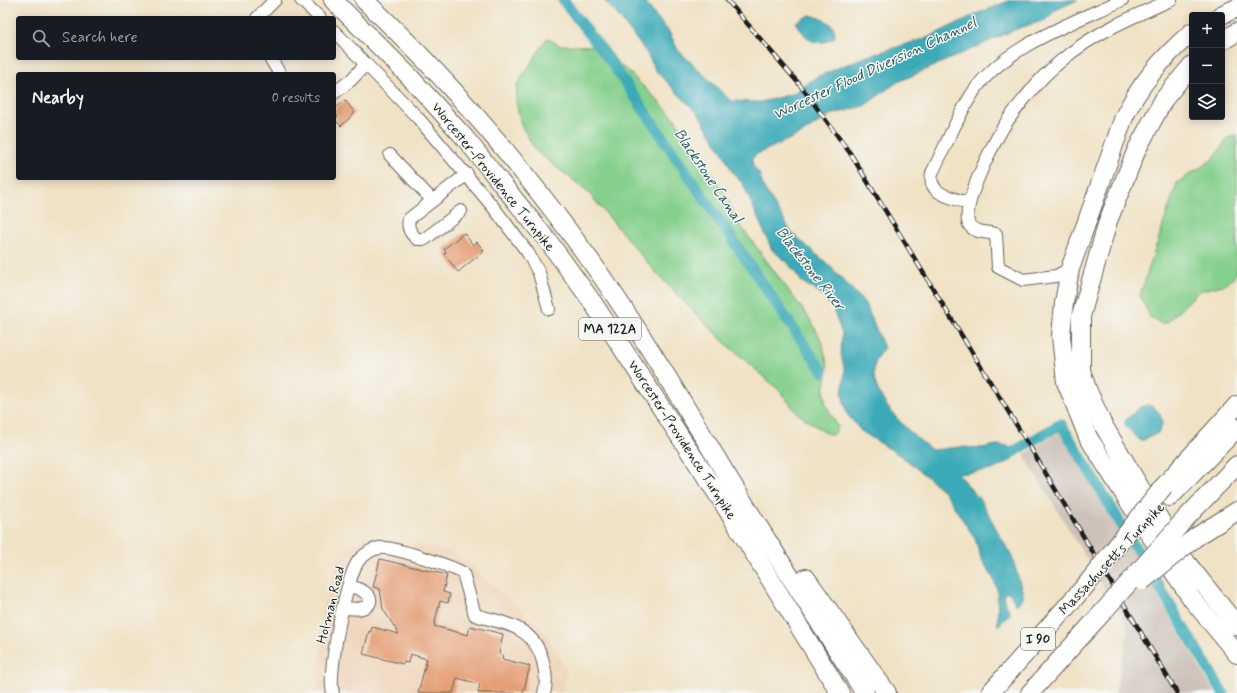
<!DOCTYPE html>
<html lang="en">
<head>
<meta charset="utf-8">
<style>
  :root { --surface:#171b24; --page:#242831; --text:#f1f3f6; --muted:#9ea1a6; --line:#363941 }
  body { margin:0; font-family:Mynerve,sans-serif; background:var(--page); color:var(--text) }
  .controls { position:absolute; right:12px; top:12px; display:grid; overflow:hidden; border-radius:4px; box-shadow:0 2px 10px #0003 }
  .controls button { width:36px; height:36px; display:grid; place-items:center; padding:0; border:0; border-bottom:1px solid var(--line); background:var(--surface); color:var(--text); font:20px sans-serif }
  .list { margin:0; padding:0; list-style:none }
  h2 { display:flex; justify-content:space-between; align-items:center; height:52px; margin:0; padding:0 16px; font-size:17px }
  h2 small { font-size:13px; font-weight:400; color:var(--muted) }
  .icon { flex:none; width:22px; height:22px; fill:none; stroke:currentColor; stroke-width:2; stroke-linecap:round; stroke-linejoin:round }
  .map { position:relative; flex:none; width:1237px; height:693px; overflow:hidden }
  .search { position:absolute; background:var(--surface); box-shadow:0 2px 10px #0003; left:16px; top:16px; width:320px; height:44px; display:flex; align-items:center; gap:10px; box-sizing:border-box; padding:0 14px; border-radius:4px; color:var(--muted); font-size:15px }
  .panel { position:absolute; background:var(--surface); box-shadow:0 2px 10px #0003; left:16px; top:72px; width:320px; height:108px; border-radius:4px }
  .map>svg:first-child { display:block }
  .built { fill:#efd6bb }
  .industrial { fill:#cdc2b9 }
  .green { fill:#86d08d; stroke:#517654 }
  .water { fill:#3aaab8; stroke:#2b636a }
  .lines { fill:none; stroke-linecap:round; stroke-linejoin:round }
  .canal { stroke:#3aaab8; stroke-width:11 }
  .building { fill:#e59e75 }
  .minor-casing { stroke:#666157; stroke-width:14 }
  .highway-casing { stroke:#666157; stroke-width:20 }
  .minor { stroke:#fff; stroke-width:12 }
  .highway { stroke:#fff; stroke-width:18 }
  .rail-casing { stroke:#1c1c1c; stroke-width:4.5 }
  .rail { stroke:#f6f6f2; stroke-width:3; stroke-dasharray:9; stroke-linecap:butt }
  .highway-bridge-casing { stroke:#666157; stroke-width:20; stroke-linecap:butt }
  .highway-bridge { stroke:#fff; stroke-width:18 }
  .labels { text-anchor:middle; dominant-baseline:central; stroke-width:3; stroke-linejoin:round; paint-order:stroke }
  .shield { fill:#f6f6f2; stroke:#5d5d5c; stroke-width:1 }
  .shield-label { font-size:13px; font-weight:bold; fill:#1c1c1c }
  .street-label { font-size:14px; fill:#1c1c1c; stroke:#f6f6f2 }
  .water-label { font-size:15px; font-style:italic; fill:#2a5c62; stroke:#f6f6f2 }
</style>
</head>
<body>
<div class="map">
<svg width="1237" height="693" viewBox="0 0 1237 693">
  <rect width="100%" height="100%" fill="#f6f6f2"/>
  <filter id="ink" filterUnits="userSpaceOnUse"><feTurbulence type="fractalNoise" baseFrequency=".025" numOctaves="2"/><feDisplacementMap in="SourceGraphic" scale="8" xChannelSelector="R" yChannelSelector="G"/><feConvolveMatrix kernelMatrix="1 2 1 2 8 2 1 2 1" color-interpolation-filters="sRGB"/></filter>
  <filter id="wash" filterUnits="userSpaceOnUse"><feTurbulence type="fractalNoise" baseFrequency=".012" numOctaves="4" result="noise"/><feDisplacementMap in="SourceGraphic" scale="16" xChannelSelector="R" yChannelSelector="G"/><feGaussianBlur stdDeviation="0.9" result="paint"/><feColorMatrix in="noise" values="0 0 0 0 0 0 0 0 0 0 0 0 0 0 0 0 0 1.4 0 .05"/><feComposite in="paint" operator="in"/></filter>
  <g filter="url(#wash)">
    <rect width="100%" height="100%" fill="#f0e2c5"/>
    <path class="built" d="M370 537 451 551 471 566 542 628 567 671 562 693H319L318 689 323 605 341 551Z"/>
    <path class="industrial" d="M1060 431 1215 693H1115L1129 629 1024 455Z"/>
    <path class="green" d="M547 38 559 45 593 46 628 71 673 116 726 195 737 221 812 322 822 342 828 366 824 393 826 405 838 427 835 433 831 435 826 433 798 414 778 389 725 343 657 274 587 191 536 151 521 125 516 101 517 85Z
      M1237 134V273L1227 284 1199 291 1168 322 1162 324 1150 317 1140 295 1177 183 1213 159 1229 137Z"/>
    <path class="water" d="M603 0H643L669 32 678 50 731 101 761 102 792 94 816 77 862 58 929 37 976 14 1011 0H1077L1056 10 1046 20 1019 28 896 83 864 106 830 115 801 134 755 155 752 159 753 166 760 175 763 186 792 233 831 267 865 303 884 348C851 382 907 431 932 450L960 447 982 448 997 445 1008 446 1013 452 1012 460 992 470 958 474 981 501 1012 557 1024 597 1016 605 1009 592H1005C1002 599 1007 607 1011 613L998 626 997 589 993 578 981 558 975 539 944 491 904 458 861 431 847 414 842 394 845 372 841 354 842 334 833 309 820 293 802 282 788 263 772 250 743 184 733 173 724 155 699 115 656 71 646 52 616 13Z
      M810 15C821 18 839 23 834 38 814 49 806 39 796 22Z
      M1147 405C1160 406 1167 424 1158 433L1141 441 1125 426V421L1140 407Z"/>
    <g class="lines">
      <path class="canal" d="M563 0 609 59 823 372
        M999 457 1013 452 1061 424 1223 693"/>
    </g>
    <g id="blocks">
      <path class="building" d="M345 100 355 113 341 126 335 120 338 117 334 110Z
        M464 233 473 245 477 242 484 251 458 272 444 254 446 252 444 249Z
        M380 559 447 575 443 592 450 594 448 603 440 601 434 626 468 635 470 626 503 634 499 654 503 655 502 659 530 666 523 693H478L480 684 457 678 453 693H418L427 659 410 654 408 663 404 662 403 664 363 654 369 631 371 632 372 627 399 634 383 609 380 589 373 587Z"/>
    </g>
  </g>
  <g filter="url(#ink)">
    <use href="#blocks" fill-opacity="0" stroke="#666157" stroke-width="1"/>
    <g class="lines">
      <g class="minor-casing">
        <path id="minor" d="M301 0 320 18
          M257 18 275 0
          M334 31 418 118 494 208 528 253 539 273 549 309
          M270 58 280 74
          M334 93 351 80 366 64
          M390 155 432 200
          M968 203C952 197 927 195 932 173 945 147 957 118 972 94 1002 47 1073 23 1122 0
          M461 211 425 239H417C410 233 407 228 409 219L467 174
          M1070 269 1056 276 1023 280 998 267 996 234C987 232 976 233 970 226 958 211 992 147 1001 131 1009 117 1020 104 1030 92 1039 80 1051 69 1062 60 1094 33 1134 16 1171 0
          M343 607C375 615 381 593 349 586
          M333 693C327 675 346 576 359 560 364 555 372 549 379 548 392 546 451 566 463 573L475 615C508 624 536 627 544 666 546 675 547 684 544 693"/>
      </g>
      <g class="highway-casing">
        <path id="highway" d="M333 0 409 76 465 138 551 245 593 303 634 366 722 501 840 693
          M364 0C450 80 526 171 595 267 644 336 687 410 731 482 774 553 820 623 865 693
          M1221 15 1237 8
          M1192 32C1163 57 1140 83 1124 117L1070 269 1064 303 1061 336 1066 382 1088 437 1171 568 1192 599 1237 654
          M1222 41 1237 32
          M1192 65 1164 99 1137 149 1108 221 1081 316V370L1087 389 1102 423 1139 486 1186 562 1237 626
          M1164 486 1237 405
          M1170 497 1237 428
          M1186 518 1237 465
          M1196 537 1237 511
          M806 578 887 693
          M990 693 1086 585
          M1030 693 1102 613"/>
      </g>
      <use href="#minor" class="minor"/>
      <use href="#highway" class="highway"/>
      <g class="rail-casing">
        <path id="rail" d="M727 0 800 85 850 153 1030 447 1177 693"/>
      </g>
      <use href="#rail" class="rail"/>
      <g class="highway-bridge-casing">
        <path id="highway-bridge" d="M1142 581 1196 537
          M1086 585 1164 486
          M1102 613 1186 518"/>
      </g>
      <use href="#highway-bridge" class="highway-bridge"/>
    </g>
  </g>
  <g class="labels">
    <g class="shield">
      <rect x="579" y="318" width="62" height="22" rx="3"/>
      <rect x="1021" y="628" width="34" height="22" rx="3"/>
    </g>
    <g class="shield-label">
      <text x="610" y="329">MA 122A</text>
      <text x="1038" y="639">I 90</text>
    </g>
    <g class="street-label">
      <text transform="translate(493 177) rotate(51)">Worcester-Providence Turnpike</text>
      <text transform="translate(682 440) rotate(57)">Worcester-Providence Turnpike</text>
      <text transform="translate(1112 559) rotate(-47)">Massachusetts Turnpike</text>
      <text transform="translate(331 605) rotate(-76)">Holman Road</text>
    </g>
    <g class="water-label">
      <text transform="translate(875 69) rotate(-25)">Worcester Flood Diversion Channel</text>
      <text transform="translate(708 176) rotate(56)">Blackstone Canal</text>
      <text transform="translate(810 269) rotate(52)">Blackstone River</text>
    </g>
  </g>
</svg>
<div class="controls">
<button>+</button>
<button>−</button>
<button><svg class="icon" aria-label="layers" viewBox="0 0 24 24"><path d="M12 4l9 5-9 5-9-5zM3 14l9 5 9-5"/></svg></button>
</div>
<div class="search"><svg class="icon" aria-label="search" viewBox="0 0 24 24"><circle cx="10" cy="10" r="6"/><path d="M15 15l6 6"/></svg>Search here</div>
<section class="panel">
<h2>Nearby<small>0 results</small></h2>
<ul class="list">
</ul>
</section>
</div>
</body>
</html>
